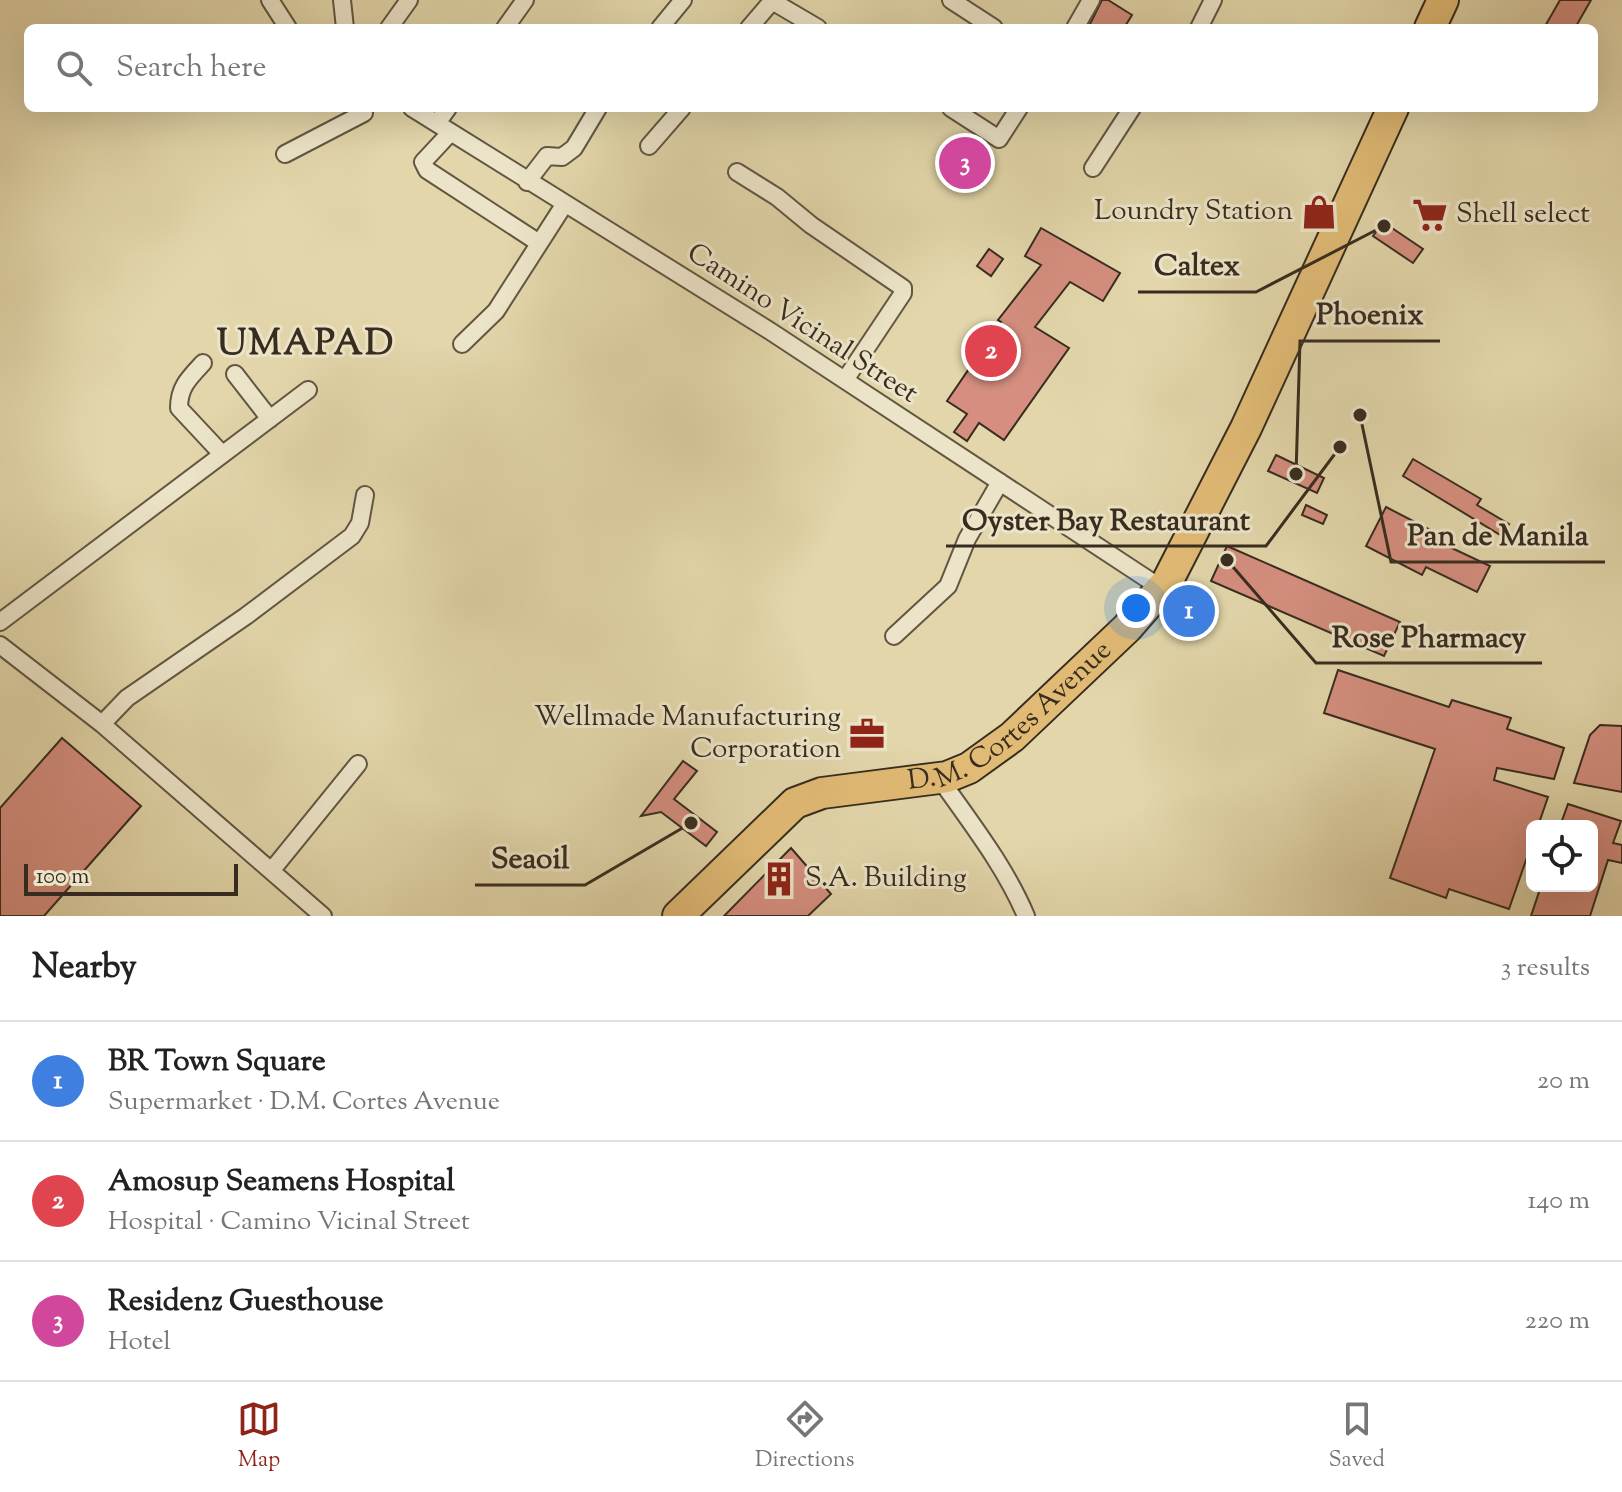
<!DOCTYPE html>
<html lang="en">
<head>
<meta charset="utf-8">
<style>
  :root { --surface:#fff; --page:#f2f2f2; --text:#222; --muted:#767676; --line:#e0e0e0; --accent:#8f2418 }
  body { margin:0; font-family:"Sorts Mill Goudy",serif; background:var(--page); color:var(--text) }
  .controls { position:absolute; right:24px; bottom:24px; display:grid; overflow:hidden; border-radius:12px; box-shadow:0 8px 32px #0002 }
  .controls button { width:72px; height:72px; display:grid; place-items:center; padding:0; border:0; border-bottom:2px solid var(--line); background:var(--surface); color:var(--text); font:40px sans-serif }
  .scale { position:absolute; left:24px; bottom:20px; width:214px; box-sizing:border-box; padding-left:8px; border:4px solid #372c1f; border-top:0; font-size:22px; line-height:28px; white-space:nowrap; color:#372c1f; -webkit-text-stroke:6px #ece4c8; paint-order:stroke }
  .you { position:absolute; left:1136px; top:608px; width:28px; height:28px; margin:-20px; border:6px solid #fff; border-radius:50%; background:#1a73e8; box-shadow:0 0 0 12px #1a73e833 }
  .badge { display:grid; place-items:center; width:52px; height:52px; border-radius:50%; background:var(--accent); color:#fff; font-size:26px; font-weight:700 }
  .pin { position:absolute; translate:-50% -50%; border:4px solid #fff; box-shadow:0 2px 8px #0006 }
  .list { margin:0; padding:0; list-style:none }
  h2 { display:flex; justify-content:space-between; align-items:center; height:104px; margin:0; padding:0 32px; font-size:34px }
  h2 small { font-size:26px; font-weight:400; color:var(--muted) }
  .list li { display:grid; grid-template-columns:52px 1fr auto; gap:24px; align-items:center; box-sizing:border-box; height:120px; padding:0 32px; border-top:2px solid var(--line) }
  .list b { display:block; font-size:30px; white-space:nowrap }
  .list p { margin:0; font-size:26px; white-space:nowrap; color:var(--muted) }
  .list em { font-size:26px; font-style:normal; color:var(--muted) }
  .icon { flex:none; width:44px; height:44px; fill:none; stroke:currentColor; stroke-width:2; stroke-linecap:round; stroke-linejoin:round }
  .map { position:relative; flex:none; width:1622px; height:916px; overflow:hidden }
  .search { position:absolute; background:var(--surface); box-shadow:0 8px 32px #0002; left:24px; right:24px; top:24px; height:88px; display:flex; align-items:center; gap:20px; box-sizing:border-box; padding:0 28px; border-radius:12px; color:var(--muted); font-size:30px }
  .sheet { height:464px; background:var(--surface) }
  nav { display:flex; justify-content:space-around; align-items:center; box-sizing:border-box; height:112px; border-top:2px solid var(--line); background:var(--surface); font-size:22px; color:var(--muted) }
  nav a { display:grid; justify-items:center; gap:4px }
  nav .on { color:var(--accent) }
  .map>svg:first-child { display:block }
  .building { fill:#d58e7f; stroke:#372c1f; stroke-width:2 }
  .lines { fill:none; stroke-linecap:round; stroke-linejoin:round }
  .street-casing { stroke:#625642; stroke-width:20 }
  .highway-casing { stroke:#372c1f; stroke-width:34 }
  .street { stroke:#ece4c8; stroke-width:16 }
  .highway { stroke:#e1bb75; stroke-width:30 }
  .labels { text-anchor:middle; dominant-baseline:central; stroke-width:6; stroke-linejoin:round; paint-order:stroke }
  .poi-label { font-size:28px; fill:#372c1f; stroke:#ece4c8; text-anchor:end }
  .street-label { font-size:28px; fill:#372c1f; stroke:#ece4c8 }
  .district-label { font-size:36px; font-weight:bold; letter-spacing:2px; fill:#372c1f; stroke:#ece4c8 }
  .leader { fill:none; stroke:#372c1f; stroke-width:3 }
  .callout-dot { fill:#372c1f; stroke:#ece4c8; stroke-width:3 }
  .callout-label { font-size:30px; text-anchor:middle; font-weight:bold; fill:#372c1f; stroke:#ece4c8; stroke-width:6; stroke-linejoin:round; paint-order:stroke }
</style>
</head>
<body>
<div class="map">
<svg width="1622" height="916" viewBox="0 0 1622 916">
  <rect width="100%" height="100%" fill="#e2d6aa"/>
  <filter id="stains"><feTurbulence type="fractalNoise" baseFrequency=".0025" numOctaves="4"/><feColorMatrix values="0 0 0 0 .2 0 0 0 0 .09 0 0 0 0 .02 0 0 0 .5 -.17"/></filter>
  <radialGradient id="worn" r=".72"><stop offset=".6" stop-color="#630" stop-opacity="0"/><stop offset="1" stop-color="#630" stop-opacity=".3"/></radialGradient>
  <path class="building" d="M1102 0H1108L1132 15 1124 28H1088Z
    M1560 0H1591L1575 28H1544Z
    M1383 222 1423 249 1413 263 1373 236Z
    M1041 228 1120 273 1103 301 1070 282 1035 327 1069 348 1004 440 979 423 967 441 954 432 967 414 947 401 1001 322 998 320 1041 265 1025 256Z
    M989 249 1003 259 991 276 977 266Z
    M1276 455 1324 478 1317 493 1268 471Z
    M1413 459 1481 499 1477 505 1509 524 1502 536 1403 476Z
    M1306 505 1327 515 1323 524 1302 515Z
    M1386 507 1442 536 1439 542 1490 566 1477 592 1426 567 1422 575 1366 546Z
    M1227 546 1400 622 1384 656 1211 581Z
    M1338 670 1449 707 1452 700 1511 718 1507 729 1564 748 1554 779 1497 768 1494 780 1548 797 1538 826H1532V843L1509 909 1449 889 1446 898 1390 878 1435 749 1324 713Z
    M1600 725 1622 726V792L1574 783 1590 735Z
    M62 738 141 806 44 916H0V808Z
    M683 761 697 771 674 799 717 832 706 846 661 812 641 816Z
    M1568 804 1621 821 1613 843 1622 845V863L1608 860 1590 916H1531L1541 886H1592V826H1560Z
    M791 848 831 894 808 916H724Z"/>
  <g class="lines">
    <g class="street-casing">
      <path id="street" d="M270 0 288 28
        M342 0 345 28
        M951 0 994 28
        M772 1 818 28
        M389 28 409 0
        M505 28 525 0
        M660 28 683 0
        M749 28 773 0
        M1075 28 1091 0
        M1199 28 1213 0
        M412 108 770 331 1161 588
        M951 108 999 139 1019 108
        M437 123 448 108
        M450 133 423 162 427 170 539 243
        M649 146 682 108
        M285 154 364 113
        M1093 168 1132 108
        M737 172 777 197 811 225 903 288V293L845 380
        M527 182 547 156 562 157 574 148 598 108
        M462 344 496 311 564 205
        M203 363C189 378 179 387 179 408L222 454
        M235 374 270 419
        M0 622 308 390
        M894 636 948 586 967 539 1000 482
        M0 645 102 724 323 916
        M102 724 127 698 246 616 352 536 360 523 365 495
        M940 779C970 822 1005 866 1026 916
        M272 870 358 764"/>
    </g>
    <g class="highway-casing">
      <g id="highway">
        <path d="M1430 28 1443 0"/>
        <path id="s1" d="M678 916 795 803 822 793 947 777 969 768 1012 737 1127 628 1167 582 1246 428 1393 108"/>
      </g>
    </g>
    <use href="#street" class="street"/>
    <use href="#highway" class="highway"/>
  </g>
  <defs>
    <g id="shop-bare" transform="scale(2.76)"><path d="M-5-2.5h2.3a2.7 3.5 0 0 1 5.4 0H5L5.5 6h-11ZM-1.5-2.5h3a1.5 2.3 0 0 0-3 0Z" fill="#8f2418" stroke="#ece4c8" stroke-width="2.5" paint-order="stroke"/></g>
    <g id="supermarket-bare" transform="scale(2.76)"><path d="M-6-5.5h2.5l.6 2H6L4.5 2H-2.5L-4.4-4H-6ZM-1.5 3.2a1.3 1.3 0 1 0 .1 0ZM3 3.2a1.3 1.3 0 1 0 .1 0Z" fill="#8f2418" stroke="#ece4c8" stroke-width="2.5" paint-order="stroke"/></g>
    <g id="office-bare" transform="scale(2.76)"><path d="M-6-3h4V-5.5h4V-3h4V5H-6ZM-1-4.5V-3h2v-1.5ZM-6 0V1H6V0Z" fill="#8f2418" stroke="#ece4c8" stroke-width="2.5" paint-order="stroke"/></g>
    <g id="building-bare" transform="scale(2.76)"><path d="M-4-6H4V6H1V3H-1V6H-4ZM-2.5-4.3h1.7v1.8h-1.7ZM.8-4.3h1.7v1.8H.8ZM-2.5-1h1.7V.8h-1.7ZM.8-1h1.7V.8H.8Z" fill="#8f2418" stroke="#ece4c8" stroke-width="2.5" paint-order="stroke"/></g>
  </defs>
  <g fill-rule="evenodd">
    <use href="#shop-bare" x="1319" y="212"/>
    <use href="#supermarket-bare" x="1430" y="215"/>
    <use href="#office-bare" x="867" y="734"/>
    <use href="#building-bare" x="779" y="879"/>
  </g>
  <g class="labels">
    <g class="poi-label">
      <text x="1293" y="212">Loundry Station</text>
      <text x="1456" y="215" text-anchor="start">Shell select</text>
      <text x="841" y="718">Wellmade Manufacturing<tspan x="841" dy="32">Corporation</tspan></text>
      <text x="805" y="879" text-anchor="start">S.A. Building</text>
    </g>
    <g class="street-label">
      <text transform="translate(802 324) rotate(33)">Camino Vicinal Street</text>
      <text stroke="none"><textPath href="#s1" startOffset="402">D.M. Cortes Avenue</textPath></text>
    </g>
    <g class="district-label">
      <text x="306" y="345">UMAPAD</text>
    </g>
  </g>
  <path class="leader" d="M1384 226L1256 292H1138M1296 474L1300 341H1440M1340 447L1266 546H946M1360 415L1391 562H1605M1227 560L1316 663H1542M691 823L585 885H475"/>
  <g class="callout-dot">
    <circle cx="1384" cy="226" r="8"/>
    <circle cx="1296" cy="474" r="8"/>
    <circle cx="1340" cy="447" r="8"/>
    <circle cx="1360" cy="415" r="8"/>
    <circle cx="1227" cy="560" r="8"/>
    <circle cx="691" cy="823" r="8"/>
  </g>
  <g class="callout-label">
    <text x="1197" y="275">Caltex</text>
    <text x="1370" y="324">Phoenix</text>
    <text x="1106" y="530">Oyster Bay Restaurant</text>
    <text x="1498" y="545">Pan de Manila</text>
    <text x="1429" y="647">Rose Pharmacy</text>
    <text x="530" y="868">Seaoil</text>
  </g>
  <rect width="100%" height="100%" filter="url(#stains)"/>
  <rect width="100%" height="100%" fill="url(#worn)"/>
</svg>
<div class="controls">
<button><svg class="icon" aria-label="locate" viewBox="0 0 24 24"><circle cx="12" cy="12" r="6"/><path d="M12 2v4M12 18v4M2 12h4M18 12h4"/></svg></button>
</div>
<div class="scale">100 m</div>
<div class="you"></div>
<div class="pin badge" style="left:1189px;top:611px;background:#3f7fe0">1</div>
<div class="pin badge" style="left:991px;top:351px;background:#e0444e">2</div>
<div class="pin badge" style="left:965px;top:163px;background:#d1479c">3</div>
<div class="search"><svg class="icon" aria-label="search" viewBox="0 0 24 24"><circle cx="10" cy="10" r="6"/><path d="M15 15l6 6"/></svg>Search here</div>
</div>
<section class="sheet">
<h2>Nearby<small>3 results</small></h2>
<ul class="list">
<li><span class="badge" style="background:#3f7fe0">1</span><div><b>BR Town Square</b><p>Supermarket · D.M. Cortes Avenue</p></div><em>20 m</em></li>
<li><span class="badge" style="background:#e0444e">2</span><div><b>Amosup Seamens Hospital</b><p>Hospital · Camino Vicinal Street</p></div><em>140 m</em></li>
<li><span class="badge" style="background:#d1479c">3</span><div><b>Residenz Guesthouse</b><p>Hotel</p></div><em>220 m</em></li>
</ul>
</section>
<nav>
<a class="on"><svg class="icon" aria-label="map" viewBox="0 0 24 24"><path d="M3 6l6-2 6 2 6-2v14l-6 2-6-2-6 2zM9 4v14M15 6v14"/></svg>Map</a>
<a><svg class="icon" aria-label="directions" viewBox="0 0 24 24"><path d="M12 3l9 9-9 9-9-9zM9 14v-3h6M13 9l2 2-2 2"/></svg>Directions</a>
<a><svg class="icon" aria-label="saved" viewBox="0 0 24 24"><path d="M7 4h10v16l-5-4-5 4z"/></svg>Saved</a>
</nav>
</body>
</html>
